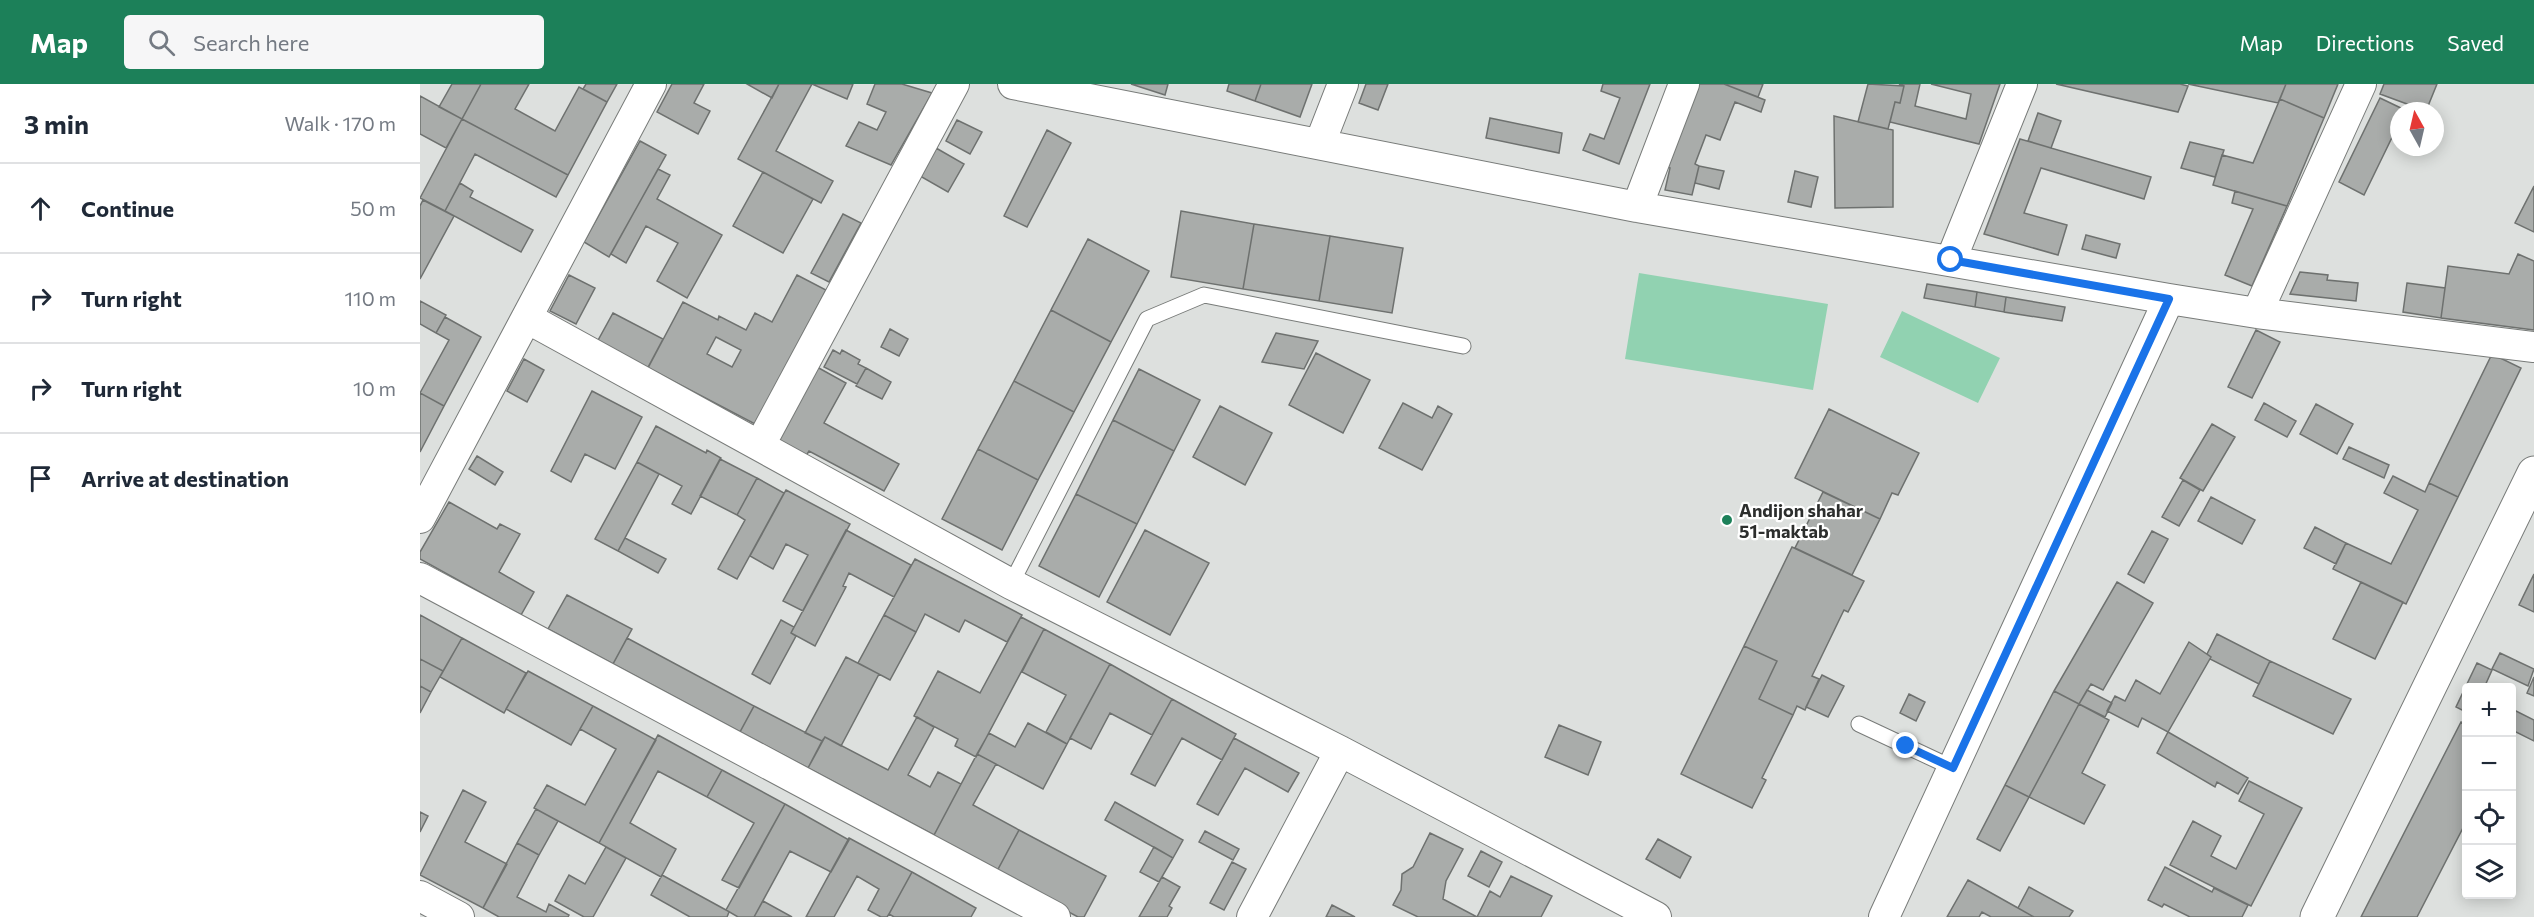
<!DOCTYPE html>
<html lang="en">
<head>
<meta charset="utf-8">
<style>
  :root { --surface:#fff; --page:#f6f6f7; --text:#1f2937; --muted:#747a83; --line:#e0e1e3; --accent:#1c8059 }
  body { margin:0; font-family:Commissioner,sans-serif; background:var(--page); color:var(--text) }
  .controls { position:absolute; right:18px; bottom:18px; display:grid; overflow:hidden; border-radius:6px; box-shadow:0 3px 15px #0003 }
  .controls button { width:54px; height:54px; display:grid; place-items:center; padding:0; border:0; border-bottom:2px solid var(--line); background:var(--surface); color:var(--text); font:30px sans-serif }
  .compass { position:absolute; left:1970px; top:18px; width:54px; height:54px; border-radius:50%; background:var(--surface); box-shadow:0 3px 15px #0003; rotate:352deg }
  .stop { position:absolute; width:18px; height:18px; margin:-14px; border:4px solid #1a73e8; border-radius:50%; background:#fff }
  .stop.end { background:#1a73e8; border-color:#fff; box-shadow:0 2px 6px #0008 }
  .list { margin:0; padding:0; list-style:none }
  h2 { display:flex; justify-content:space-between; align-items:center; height:78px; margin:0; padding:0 24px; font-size:26px }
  h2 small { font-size:20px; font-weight:400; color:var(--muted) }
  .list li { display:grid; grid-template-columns:39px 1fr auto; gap:18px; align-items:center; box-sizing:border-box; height:90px; padding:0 24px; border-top:2px solid var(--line) }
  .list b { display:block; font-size:22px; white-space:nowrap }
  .list em { font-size:20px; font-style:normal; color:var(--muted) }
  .icon { flex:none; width:33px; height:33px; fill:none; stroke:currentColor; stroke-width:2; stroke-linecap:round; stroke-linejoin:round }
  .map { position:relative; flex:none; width:2114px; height:833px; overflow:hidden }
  header { display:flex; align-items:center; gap:36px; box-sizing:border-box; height:84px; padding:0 30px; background:var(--accent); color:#fff }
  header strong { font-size:28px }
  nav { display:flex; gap:33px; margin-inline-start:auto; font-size:21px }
  .search { width:420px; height:54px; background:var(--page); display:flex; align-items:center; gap:15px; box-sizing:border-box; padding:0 21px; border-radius:6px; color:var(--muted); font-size:22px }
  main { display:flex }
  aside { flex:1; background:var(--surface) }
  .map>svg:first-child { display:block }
  .green { fill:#91d2b1 }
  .building { fill:#a9acaa; stroke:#6e716f; stroke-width:1.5; fill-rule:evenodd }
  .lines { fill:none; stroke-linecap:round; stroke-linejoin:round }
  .service-casing { stroke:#787b79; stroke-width:17 }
  .minor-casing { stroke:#787b79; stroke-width:32 }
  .tertiary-casing { stroke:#787b79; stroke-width:35 }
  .service { stroke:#fff; stroke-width:15 }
  .minor { stroke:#fff; stroke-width:30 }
  .tertiary { stroke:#fff; stroke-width:33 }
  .route { stroke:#1a73e8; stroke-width:8 }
  .poi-dot { fill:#1c8059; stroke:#fff; stroke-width:2 }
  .labels { text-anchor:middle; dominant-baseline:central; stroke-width:4.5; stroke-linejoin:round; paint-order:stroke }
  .poi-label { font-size:18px; font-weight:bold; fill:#2c2e2d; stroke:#fff; text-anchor:start }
</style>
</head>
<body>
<header>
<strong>Map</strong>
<div class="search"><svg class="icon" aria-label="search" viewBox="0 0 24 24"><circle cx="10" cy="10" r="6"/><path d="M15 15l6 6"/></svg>Search here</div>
<nav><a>Map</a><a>Directions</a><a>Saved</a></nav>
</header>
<main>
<aside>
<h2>3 min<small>Walk · 170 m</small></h2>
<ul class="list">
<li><svg class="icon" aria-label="ahead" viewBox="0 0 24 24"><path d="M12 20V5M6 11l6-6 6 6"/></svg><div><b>Continue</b></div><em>50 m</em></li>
<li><svg class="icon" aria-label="right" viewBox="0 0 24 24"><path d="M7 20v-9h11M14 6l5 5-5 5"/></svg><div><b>Turn right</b></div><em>110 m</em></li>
<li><svg class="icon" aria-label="right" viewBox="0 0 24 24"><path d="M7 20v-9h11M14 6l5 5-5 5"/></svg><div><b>Turn right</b></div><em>10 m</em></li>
<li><svg class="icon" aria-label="arrive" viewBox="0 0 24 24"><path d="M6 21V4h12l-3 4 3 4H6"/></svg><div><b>Arrive at destination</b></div></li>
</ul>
</aside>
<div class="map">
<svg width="2114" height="833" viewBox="0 0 2114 833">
  <rect width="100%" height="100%" fill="#dde0de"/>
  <path class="green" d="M1219 189 1408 220 1393 306 1205 275Z
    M1482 227 1580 274 1558 319 1460 273Z"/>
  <path class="building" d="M32 0H61L42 35 19 23Z
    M61 0H109L95 25 135 47 159 3 187 18 148 91 42 35Z
    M166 0H197L187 18 163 5Z
    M252 0H284L274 19 290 27 278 50 237 28Z
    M327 0H359L352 14Z
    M359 0H433L427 15 392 0 356 67 413 97 401 119 318 75Z
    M455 0H482L512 9 471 81 426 62 439 38 457 46 466 28 447 20Z
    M711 0H748L745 11Z
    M809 0H841L835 17 807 7Z
    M841 0H892L880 33 835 17Z
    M946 0H968L958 26 939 19Z
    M1183 0H1230L1199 80 1163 66 1170 50 1184 55 1200 14 1181 7Z
    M1277 0H1304L1345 16 1341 28 1315 18 1300 56 1286 51 1275 80 1279 82 1272 111 1245 106 1250 84 1246 82Z
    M1304 0H1343L1338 13Z
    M1448 0 1484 2 1480 19 1475 18 1468 45 1438 38Z
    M1479 0H1500L1495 22 1546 35 1551 10 1511 0H1580L1559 60 1470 38 1475 18 1480 19 1484 2Z
    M1636 0H1760L1768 2 1758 28Z
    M1768 0H1866L1858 19Z
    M1866 0H1918L1904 34 1860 15Z
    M1964 0H2017L2006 27 1960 10Z
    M0 12 42 35 26 64 0 50Z
    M1960 14 1985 26 1979 27V39L1944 111 1919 98Z
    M1860 15 1904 34 1867 122 1793 101 1802 71 1833 79Z
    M1618 29 1641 37 1631 64 1608 57Z
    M1414 32 1473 46V123L1415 124Z
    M1070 34 1142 49 1139 69 1066 54Z
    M42 35 148 91 136 113 55 70 25 127 0 114Z
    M537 36 562 48 550 70 526 57Z
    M627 46 651 59 607 143 584 132Z
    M1600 55 1731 93 1724 115 1621 84 1604 129 1647 141 1638 171 1564 150Z
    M220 57 246 71 189 173 164 158Z
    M1770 58 1804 66 1795 93 1761 84Z
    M516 64 544 80 528 108 500 92Z
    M1279 82 1304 87 1299 105 1275 99Z
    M238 85 250 91 237 115 302 151 267 214 237 197 258 159 226 142 206 179 191 170Z
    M1375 87 1398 93 1391 123 1368 118Z
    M343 88 393 115 363 169 313 142Z
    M40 99 53 107 50 113 113 146 101 168 25 127Z
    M2114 102V148L2095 139Z
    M1815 107 1867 122 1832 202 1805 191 1833 125 1812 119Z
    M3 116 34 132 0 195V122Z
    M761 127 834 140 823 205 751 193Z
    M423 130 441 139 409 198 391 189Z
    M834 140 910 152 899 217 823 205Z
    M1666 151 1700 160 1696 174 1662 165Z
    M910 152 983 164 972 229 899 217Z
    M668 155 729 187 691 258 631 226Z
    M2098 170 2114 177V246L2021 234 2028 182 2089 190Z
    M1880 188 1908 191 1907 196 1938 199 1936 217 1870 210Z
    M149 191 175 204 156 240 130 227Z
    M377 191 406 206 335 340 228 284 263 218 298 236 299 232 326 246 335 229 352 238ZM296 253 321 266 312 283 287 270Z
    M1987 199 2025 204 2021 234 1983 228Z
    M1507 200 1557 208 1555 223 1504 214Z
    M1557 208 1586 213 1584 228 1555 223Z
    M1586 213 1645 223 1642 237 1584 228Z
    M0 217 26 231 16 249 0 240Z
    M631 226 691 258 654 328 594 297Z
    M193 229 243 255 226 287 176 260Z
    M25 233 61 253 24 322 0 309 29 256 16 249Z
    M470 245 488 255 479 272 461 263Z
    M1836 246 1860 258 1832 314 1808 303Z
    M856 249 898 257 884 285 842 278Z
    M413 266 420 270 422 266 440 276 438 280 446 284 437 300 404 283Z
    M896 269 950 296 923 349 869 321Z
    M2072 270 2101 284 2038 413 2009 399Z
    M104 275 124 286 107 318 87 307Z
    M397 283 426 299 404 339 479 380 464 407 389 367 386 372 357 356Z
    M446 284 471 298 462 315 436 302Z
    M719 285 780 316 754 367 693 336Z
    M594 297 654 328 618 396 558 365Z
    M172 307 222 333 195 385 165 370 151 398 131 387Z
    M0 309 24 322 0 368Z
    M983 319 1012 334 1018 322 1032 330 1002 386 959 364Z
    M1844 319 1876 337 1867 353 1835 336Z
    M1896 320 1933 340 1917 370 1880 350Z
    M800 322 852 349 825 401 773 373Z
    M1409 325 1499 369 1478 411 1472 409 1460 435 1375 394Z
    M693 336 754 367 717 440 656 410Z
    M1792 340 1815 353 1783 407 1760 394Z
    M236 342 286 369 287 366 301 374 271 430 252 420 262 402 217 378Z
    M1929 363 1969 381 1964 394 1923 375Z
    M558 365 618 396 582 466 522 435Z
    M57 372 83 388 75 401 49 385Z
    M300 375 337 394 317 431 280 412Z
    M217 378 239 390 198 467 175 455Z
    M1973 392 2005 408 2009 399 2038 413 1986 520 1913 485 1926 459 1971 480 1998 426 1964 409Z
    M337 394 364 409 317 495 298 485 325 436 317 431Z
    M1763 396 1780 406 1759 442 1742 433Z
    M366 406 430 440 383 527 363 517 388 471 366 460 353 485 330 472Z
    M1403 408 1460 435 1432 491 1375 464Z
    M656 410 717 440 679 513 619 482Z
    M1791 413 1835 436 1822 460 1778 437Z
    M29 418 77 445 80 440 100 450 79 488 114 508 101 531 0 475V468Z
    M1895 443 1926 459 1916 480 1884 464Z
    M426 446 491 481 474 513 429 489 423 502 426 503 395 562 371 549Z
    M725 446 789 479 750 551 687 518Z
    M1732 447 1748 455 1724 499 1708 490Z
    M205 454 246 475 238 489 198 467Z
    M1372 463 1444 497 1428 528 1424 526 1392 592 1399 595 1385 626 1377 622 1373 631 1339 615 1357 577 1324 562Z
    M495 475 602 531 587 558 545 536 539 548 505 530 496 548 464 531Z
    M2114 490V528L2099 521Z
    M1697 498 1733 519 1683 606 1671 600 1659 620 1634 607Z
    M1941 498 1983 518 1955 575 1913 555Z
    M147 511 212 545 193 580 128 545Z
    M0 531 42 554 23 587 0 575Z
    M464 531 496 548 470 596 438 579Z
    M601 533 624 545 556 673 535 662 538 655 494 632 518 587 560 609Z
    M361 536 374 543 371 549 376 552 350 600 332 590Z
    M624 545 690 580 647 660 626 648 646 611 602 588Z
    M1797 550 1850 577 1839 600 1790 575 1791 573 1787 570Z
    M42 554 106 589 84 629 20 593Z
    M207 554 334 622 320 648 193 580Z
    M1769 558 1791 573 1748 648 1722 634 1718 643 1687 627 1695 612 1705 617 1716 596 1740 610Z
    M1324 562 1357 577 1339 615 1373 631 1342 694 1346 696 1332 724 1261 690Z
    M2080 569 2114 585 2108 602 2072 585Z
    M426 573 459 590 421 662 405 653 402 657 385 649Z
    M0 575 23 587 11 608 0 602Z
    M1850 577 1931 615 1913 650 1833 612Z
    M2057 579 2072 586 2064 604H2046V628L2036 623Z
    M690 580 752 615 732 651 690 629 671 665 650 654Z
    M108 587 173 622 151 661 86 625Z
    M1402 591 1424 602 1408 633 1386 623Z
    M2114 593V612L2107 609Z
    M0 602 11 608 0 629Z
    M1667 606 1692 619 1685 633 1659 620Z
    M1634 607 1659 620 1609 713 1585 701Z
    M1489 610 1505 618 1496 637 1480 629Z
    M752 615 816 650 802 676 762 654 735 702 711 690Z
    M1659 620 1689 636 1662 689 1685 701 1664 740 1609 713Z
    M173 622 236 656 179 759 114 724 127 701 165 721 196 665 160 645Z
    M334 622 402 657 388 684 320 648Z
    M2092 625 2114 636V657L2092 646Z
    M497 633 514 643 488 691 510 703 518 688 541 700 514 751 388 684 405 653 468 686Z
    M2041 638 2046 641V738L1997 833H1941Z
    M608 639 647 660 623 705 557 670 569 649 595 663Z
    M1139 641 1181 658 1168 691 1125 673Z
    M1748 648 1828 694 1818 710 1797 698 1795 703 1737 669Z
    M238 651 302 686 287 713 238 687 210 739 256 765 241 793 179 759Z
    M814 654 879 689 868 708 825 684 798 731 777 720Z
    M557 670 576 680 553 721 599 746 576 789 512 755Z
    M302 686 365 720 319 804 302 796 334 739 287 713Z
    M1829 697 1882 724 1831 822 1750 781 1773 737 1801 752 1791 772 1816 785 1844 730 1819 717Z
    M1585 701 1609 713 1580 767 1557 755Z
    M43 706 66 718 45 758 87 780 63 824 0 791Z
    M695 718 763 756 753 774 685 736Z
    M365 720 429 756 411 788 370 767 334 833H318L306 826Z
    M116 725 138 737 119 771 97 759Z
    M0 728 8 732 0 748Z
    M599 746 686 792 664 833H658L576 789Z
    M785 747 819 765 813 776 779 758Z
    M1010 749 1043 765 1026 797 1023 815 1057 833 1070 807 1080 813 1091 792 1132 812 1121 833H998L973 821 981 806 982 790 993 783Z
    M429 754 492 788 469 830 467 833H461L448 826 459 805 437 792 414 833H386Z
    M1238 755 1271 773 1260 794 1226 775Z
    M97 759 119 771 97 813 126 828 129 820 149 831 148 833H79L63 824Z
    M186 763 206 774 173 833H164L135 817 149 791 165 800Z
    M734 763 753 774 739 798 720 788Z
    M1061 767 1082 778 1069 803 1048 792Z
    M812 778 826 785 804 826 790 819Z
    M1745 783 1792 808 1794 804 1828 821 1822 833H1770L1744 820 1742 823 1728 816Z
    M492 788 556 824 551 833H474L469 830Z
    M242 791 306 826 309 828 307 833H270L231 811Z
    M742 793 760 803 749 822 752 824 747 833H719Z
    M1548 796 1598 824 1614 833H1571L1562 828 1559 833H1527Z
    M1609 803 1653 827 1649 833H1614L1598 824Z
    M343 817 372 833H334Z
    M912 821 935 833H906Z"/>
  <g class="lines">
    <g class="service-casing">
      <path id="service" d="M591 500 727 235 784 211 1043 262
        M1439 640 1533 684"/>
    </g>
    <g class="minor-casing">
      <path id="minor" d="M593 0 1217 123 1749 215 1837 229 2114 263
        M900 59 923 0
        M1217 123 1264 0
        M1531 176 1602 0
        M1837 229 1941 0
        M107 234 591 500 920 667 1236 833
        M340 361 534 0
        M0 434 231 0
        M0 494 635 833
        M0 812 39 833
        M832 833 920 667
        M1464 833 1749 215"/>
    </g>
    <g class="tertiary-casing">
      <path id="tertiary" d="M1897 833 2114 389"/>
    </g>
    <use href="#service" class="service"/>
    <use href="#minor" class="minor"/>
    <use href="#tertiary" class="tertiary"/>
  </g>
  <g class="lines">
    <path class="route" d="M1486 662 1533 684 1749 215 1531 176"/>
  </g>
  <circle class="poi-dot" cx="1307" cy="436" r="6"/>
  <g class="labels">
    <g class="poi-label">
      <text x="1319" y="426">Andijon shahar<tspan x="1319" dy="21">51-maktab</tspan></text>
    </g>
  </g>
</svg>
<div class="controls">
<button>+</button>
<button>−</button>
<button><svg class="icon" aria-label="locate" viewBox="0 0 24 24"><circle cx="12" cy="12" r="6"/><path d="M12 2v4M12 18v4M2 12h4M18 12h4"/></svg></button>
<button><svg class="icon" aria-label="layers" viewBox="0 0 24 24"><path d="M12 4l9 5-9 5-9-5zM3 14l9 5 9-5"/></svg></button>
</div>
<svg class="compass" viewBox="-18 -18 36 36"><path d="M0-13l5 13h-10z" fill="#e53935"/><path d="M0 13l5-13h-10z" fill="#747a83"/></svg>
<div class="stop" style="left:1531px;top:176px"></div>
<div class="stop end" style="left:1486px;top:662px"></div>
</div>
</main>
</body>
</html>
